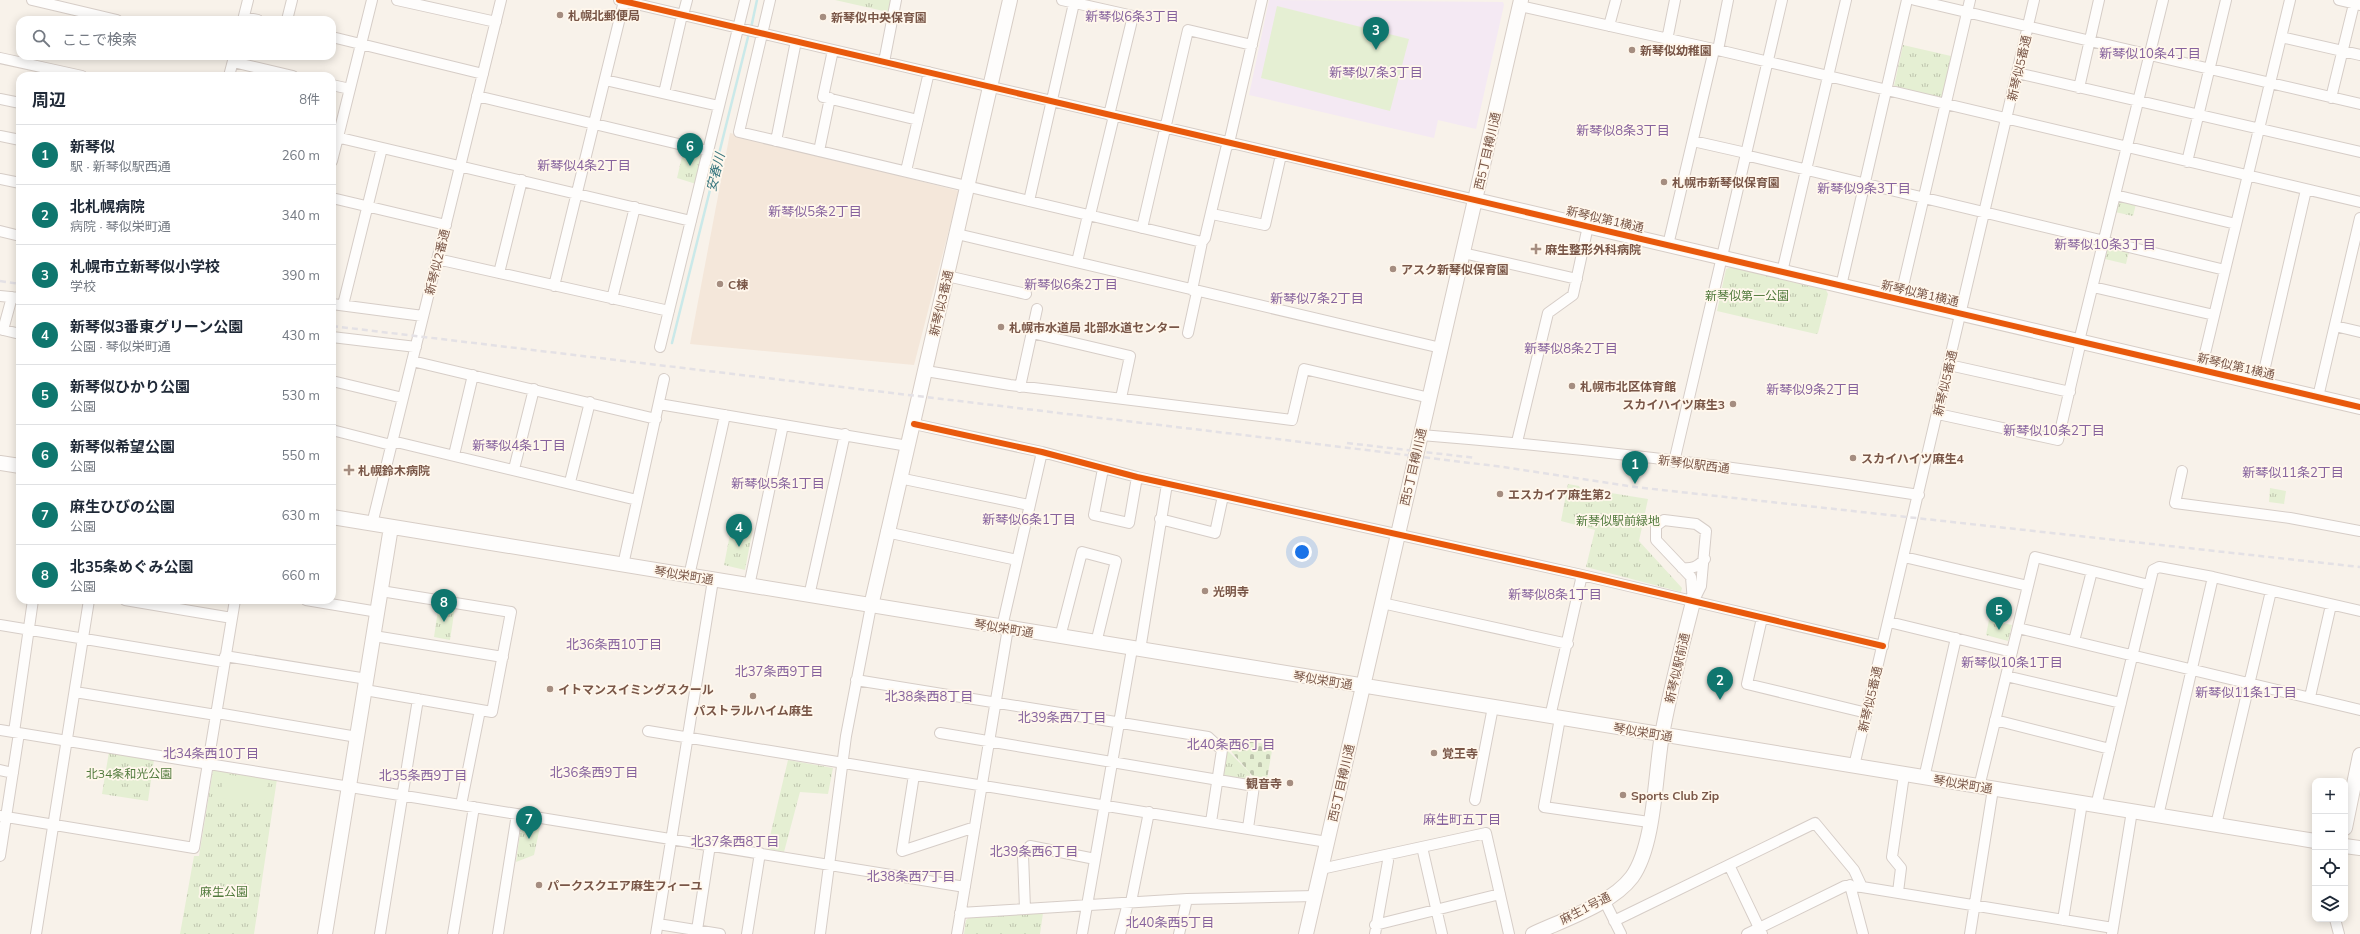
<!DOCTYPE html>
<html lang="ja">
<head>
<meta charset="utf-8">
<style>
  :root { --surface:#fff; --page:#f2f2f3; --text:#1f2937; --muted:#747a83; --line:#e0e1e3; --accent:#0f766e }
  body { margin:0; font-family:Mulish,"Noto Sans JP",sans-serif; background:var(--page); color:var(--text) }
  .controls { position:absolute; right:12px; bottom:12px; display:grid; overflow:hidden; border-radius:8px; box-shadow:0 2px 10px #0003 }
  .controls button { width:36px; height:36px; display:grid; place-items:center; padding:0; border:0; border-bottom:1px solid var(--line); background:var(--surface); color:var(--text); font:20px sans-serif }
  .you { position:absolute; left:1302px; top:552px; width:14px; height:14px; margin:-10px; border:3px solid #fff; border-radius:50%; background:#1a73e8; box-shadow:0 0 0 6px #1a73e833 }
  .badge { display:grid; place-items:center; width:26px; height:26px; border-radius:50%; background:var(--accent); color:#fff; font-size:13px; font-weight:700 }
  .pin { position:absolute; translate:-50% -33px; filter:drop-shadow(0 1px 2px #0008) }
  .pin::after { content:''; position:absolute; top:21px; width:14px; height:12px; background:inherit; clip-path:polygon(0 0,100% 0,50% 100%) }
  .list { margin:0; padding:0; list-style:none }
  h2 { display:flex; justify-content:space-between; align-items:center; height:52px; margin:0; padding:0 16px; font-size:17px }
  h2 small { font-size:13px; font-weight:400; color:var(--muted) }
  .list li { display:grid; grid-template-columns:26px 1fr auto; gap:12px; align-items:center; box-sizing:border-box; height:60px; padding:0 16px; border-top:1px solid var(--line) }
  .list b { display:block; font-size:15px; white-space:nowrap }
  .list p { margin:0; font-size:13px; white-space:nowrap; color:var(--muted) }
  .list em { font-size:13px; font-style:normal; color:var(--muted) }
  .icon { flex:none; width:22px; height:22px; fill:none; stroke:currentColor; stroke-width:2; stroke-linecap:round; stroke-linejoin:round }
  .map { position:relative; flex:none; width:2360px; height:934px; overflow:hidden }
  .search { position:absolute; background:var(--surface); box-shadow:0 2px 10px #0003; left:16px; top:16px; width:320px; height:44px; display:flex; align-items:center; gap:10px; box-sizing:border-box; padding:0 14px; border-radius:12px; color:var(--muted); font-size:15px }
  .panel { position:absolute; background:var(--surface); box-shadow:0 2px 10px #0003; left:16px; top:72px; width:320px; height:532px; border-radius:12px }
  .map>svg:first-child { display:block }
  .residential { fill:#f4e7da }
  .education { fill:#f4e9f3 }
  .grass { fill:url(#grass-tufts) }
  .cemetery { fill:url(#cemetery-stones) }
  .pitch { fill:#e5efd3 }
  .lines { fill:none; stroke-linecap:round; stroke-linejoin:round }
  .stream { stroke:#cae9e9; stroke-width:2.5 }
  .street-casing { stroke:#d6cdc7; stroke-width:12 }
  .secondary-casing { stroke:#d7cdc6; stroke-width:16 }
  .street { stroke:#fefdfc; stroke-width:10 }
  .secondary { stroke:#fefdfc; stroke-width:14 }
  .rail { stroke:#e4e1e5; stroke-width:2.5; stroke-dasharray:6 4; stroke-linecap:butt }
  .cycleway-casing { stroke:#fff7ec; stroke-width:8 }
  .cycleway { stroke:#e8590c; stroke-width:6 }
  .poi-dot { fill:#a58d80; stroke:#fff7ec; stroke-width:1.5 }
  .labels { text-anchor:middle; dominant-baseline:central; stroke-width:3.5; stroke-linejoin:round; paint-order:stroke }
  .poi-label { font-size:12px; font-weight:bold; fill:#795647; stroke:#fff7ec; text-anchor:start }
  .street-label { font-size:12px; fill:#795647; stroke:#fff7ec }
  .park-label { font-size:12px; fill:#517a3c; stroke:#fff7ec }
  .neighbourhood-label { font-size:13px; fill:#86629d; stroke:#fff7ec }
  .water-label { font-size:13px; font-style:italic; fill:#3a777f; stroke:#fff7ec }
</style>
</head>
<body>
<div class="map">
<svg width="2360" height="934" viewBox="0 0 2360 934">
  <defs>
    <pattern id="grass-tufts" width="24" height="20" patternUnits="userSpaceOnUse"><rect width="24" height="20" fill="#e5efd3"/><path d="M3 7l-1-3M5 7V3M7 7l1-3M15 17l-1-3M17 17v-4M19 17l1-3" fill="none" stroke="#bec4ad"/></pattern>
    <pattern id="cemetery-stones" width="16" height="16" patternUnits="userSpaceOnUse"><rect width="16" height="16" fill="#e5efd3"/><path d="M2 7V4a2 2 0 0 1 4 0v3zM10 15v-3a2 2 0 0 1 4 0v3z" fill="#bec4ad"/></pattern>
  </defs>
  <rect width="100%" height="100%" fill="#f8f2ea"/>
  <path class="residential" d="M730 133 959 191 914 365 690 344Z"/>
  <path class="education" d="M1269 0 1503 2 1504 5 1476 129 1438 120 1434 138 1249 95Z"/>
  <path class="grass" d="M835 0H891L888 12Z
    M1903 45 1951 56 1942 98 1894 86Z
    M684 148 703 153 696 184 677 178Z
    M2118 199 2136 204 2133 216 2115 212Z
    M2107 246 2129 251 2126 264 2105 259Z
    M1731 267 1826 290 1828 294 1818 333 1816 334 1717 311 1726 269Z
    M1568 484 1579 486 1580 488 1648 499 1639 541 1682 588 1681 592 1586 567 1595 530 1561 521Z
    M2270 488 2286 491 2284 504 2269 502Z
    M732 524 753 528 745 570 724 565Z
    M439 603 455 607 450 640 434 637Z
    M1989 620 2012 625 2008 641 1986 635Z
    M110 746 155 753 148 801 102 794Z
    M1226 749 1250 773 1249 781 1222 776Z
    M788 760 833 768 828 794 800 792 784 852 767 849Z
    M213 770 277 779 254 934H180L194 856H199Z
    M522 819 541 822 534 855 516 862Z
    M1043 913 1040 934H964L966 920 970 917Z"/>
  <path class="cemetery" d="M1245 741 1273 745 1265 790 1229 749Z"/>
  <path class="pitch" d="M1277 6 1409 39 1390 111 1261 78Z
    M223 774 268 780 264 805 221 798Z"/>
  <g class="lines">
    <path class="stream" d="M751 28 757 0
      M672 343 749 33"/>
    <g class="street-casing">
      <path id="street" d="M32 0 117 20
        M397 0 496 22
        M619 0 1476 200
        M770 0 739 132 1202 242 1205 238 1226 149 1229 143 1262 0
        M1062 0 1133 16 1109 115
        M1915 0 2360 104
        M2339 0 2360 5
        M1520 6 1718 50 2360 202
        M683 15 687 0
        M244 17 258 20
        M243 20 248 0
        M287 20 292 0
        M1609 26 1616 0
        M332 37 483 74
        M2281 37 2360 55
        M1667 40 1675 0
        M833 50 823 97 918 120
        M1718 50 1728 0
        M0 58 82 76
        M233 62 293 76
        M884 62 896 0
        M2017 73 2360 152
        M229 76 234 57
        M605 80 719 106
        M332 85 350 89
        M2079 88 2099 0
        M664 93 682 15
        M477 96 708 151
        M2331 98 2354 4
        M0 99 20 103
        M0 136 20 140
        M332 136 691 221
        M776 141 796 41
        M1693 141 1746 153
        M819 151 830 98
        M1745 155 2225 270
        M332 161 372 0
        M2187 162 2226 0
        M906 171 929 72
        M0 179 20 183
        M2115 195 2236 224
        M332 198 446 225
        M1029 201 1074 3
        M1212 214 1265 225 1281 155
        M1090 215 1114 116
        M1142 228 1188 30 1252 45
        M0 231 20 236
        M957 234 1441 348
        M1668 245 1714 50
        M1463 253 1577 279
        M437 259 669 311
        M1077 262 1088 215
        M1782 272 1846 0
        M499 273 522 180
        M947 276 1026 294
        M554 286 624 1
        M1841 286 1907 0
        M2093 287 2214 315
        M1192 290 1202 242
        M0 296 20 298
        M612 299 635 207
        M1900 299 1970 0
        M332 304 423 316
        M343 305 382 148
        M2335 326 2360 332
        M0 329 20 334
        M3 330 12 297
        M1032 333 1130 356 1121 398
        M1188 333 1197 292
        M332 337 416 347
        M2079 341 2163 0
        M660 347 745 0
        M412 361 656 419
        M1949 365 2070 392
        M2201 370 2290 0
        M926 371 1010 385 1292 420 1304 369 1430 398
        M332 381 403 398
        M2261 384 2306 190
        M1020 387 1037 309
        M2318 397 2360 218
        M659 404 908 446
        M1938 414 2058 440 2081 341
        M914 424 1042 452 1137 477 1582 575 1883 646
        M332 430 391 445
        M1421 435C1587 448 1754 469 1919 495
        M392 441 637 500
        M1517 442 1548 313 1573 295 1588 226
        M454 455 473 375
        M1674 462 1782 0
        M514 469 534 389
        M1103 469 1094 515 1129 523 1137 477
        M2182 471 2175 503 2290 518 2360 531
        M899 478 1029 505
        M570 482 590 402
        M1160 519 1215 533 1223 496
        M1664 520 1696 524 1706 531 1701 586 1693 602 1691 577 1656 540V526Z
        M372 524 501 0
        M886 532 1017 560
        M1904 557 2028 586
        M623 565 664 379
        M1682 568C1693 569 1697 567 1705 559
        M689 576 725 415
        M749 586 783 425
        M809 596 845 434
        M125 600 232 618
        M306 600 378 612
        M1382 603 1568 644
        M1762 618 1747 684 1867 713
        M1889 622 2012 652
        M0 625 224 662
        M1002 627 1042 452
        M2018 628 2360 710
        M374 636 503 657
        M1060 637 1082 552 1116 561 1096 643
        M2074 641 2092 571
        M1140 650 1167 484
        M225 656 367 679
        M2006 676 2121 703
        M856 680 1208 737 1222 750 1211 822
        M365 690 492 712 511 612 381 591
        M75 692 216 715
        M2310 697 2331 605
        M217 713 357 737
        M1550 717 1582 575
        M1560 718 1544 807 1649 822
        M1995 720 2110 749
        M0 730 965 887
        M648 731 1327 842
        M14 732 33 600
        M940 733 1254 786 1248 828
        M1854 766 2034 0
        M0 770 13 773
        M914 775 902 851 975 827
        M1924 778 1956 638
        M1979 787 2035 557 2149 585
        M1475 800 1493 707
        M461 805 480 710
        M2096 806 2153 570 2159 567 2213 577 2360 611
        M0 816 194 848 235 600
        M2158 816 2213 577
        M2216 825 2271 591
        M1422 847 1442 934
        M0 856 19 733
        M1095 859 1030 846 1023 855 1025 909 1187 899 1315 896
        M1729 865 1762 934
        M1321 869 1486 833 1509 934
        M1850 885 1863 934
        M1898 892 1901 868 1892 857 1904 775
        M1604 900 1621 934
        M1131 902 1149 812
        M960 913 1025 909
        M2335 919 2339 934
        M2063 920 2082 803
        M1614 921 1815 823 1854 870 1862 887 2113 928
        M658 924 720 934
        M1375 925 1500 894
        M697 930 710 845
        M36 934 89 600
        M380 934 418 699
        M453 934 474 807
        M498 934 517 814
        M656 934 713 580
        M747 934 760 853
        M820 934 846 736 871 606
        M957 934 1008 628
        M1082 934 1132 649
        M1120 934 1128 903
        M1179 934 1187 899
        M1375 934 1388 861 1387 855
        M1747 934 1845 886 1862 887
        M1970 934 1993 789
        M2112 934 2132 811"/>
    </g>
    <g class="secondary-casing">
      <path id="secondary" d="M1476 200 2360 407
        M0 463 20 466
        M332 517 2315 841
        M871 606 1010 0
        M2345 828 2360 755
        M2345 846 2360 848
        M325 934 391 527
        M1306 934 1521 0
        M1533 934C1563 920 1612 904 1632 877 1655 845 1655 774 1662 735 1670 690 1682 646 1693 602"/>
    </g>
    <use href="#street" class="street"/>
    <use href="#secondary" class="secondary"/>
    <path class="rail" d="M0 281 20 284
      M332 326 1285 440 1503 467 1635 487 2360 567
      M1347 443 1476 458"/>
    <g class="cycleway-casing">
      <path id="cycleway" d="M619 0 2360 407
        M914 424 1042 452 1137 477 1582 575 1883 646"/>
    </g>
    <use href="#cycleway" class="cycleway"/>
  </g>
  <g class="poi-dot">
    <circle cx="560" cy="15" r="4"/>
    <circle cx="823" cy="17" r="4"/>
    <circle cx="1632" cy="50" r="4"/>
    <circle cx="1664" cy="182" r="4"/>
    <path d="M1534 243h4v4h4v4h-4v4h-4v-4h-4v-4h4z"/>
    <circle cx="1393" cy="269" r="4"/>
    <circle cx="720" cy="284" r="4"/>
    <circle cx="1001" cy="327" r="4"/>
    <circle cx="1572" cy="386" r="4"/>
    <circle cx="1733" cy="404" r="4"/>
    <circle cx="1853" cy="458" r="4"/>
    <path d="M347 464h4v4h4v4h-4v4h-4v-4h-4v-4h4z"/>
    <circle cx="1500" cy="494" r="4"/>
    <circle cx="1205" cy="591" r="4"/>
    <circle cx="550" cy="689" r="4"/>
    <circle cx="753" cy="696" r="4"/>
    <circle cx="1434" cy="753" r="4"/>
    <circle cx="1290" cy="783" r="4"/>
    <circle cx="1623" cy="795" r="4"/>
    <circle cx="539" cy="885" r="4"/>
  </g>
  <g class="labels">
    <g class="poi-label">
      <text x="568" y="15">札幌北郵便局</text>
      <text x="831" y="17">新琴似中央保育園</text>
      <text x="1640" y="50">新琴似幼稚園</text>
      <text x="1672" y="182">札幌市新琴似保育園</text>
      <text x="1545" y="249">麻生整形外科病院</text>
      <text x="1401" y="269">アスク新琴似保育園</text>
      <text x="728" y="284">C棟</text>
      <text x="1009" y="327">札幌市水道局 北部水道センター</text>
      <text x="1580" y="386">札幌市北区体育館</text>
      <text x="1725" y="404" text-anchor="end">スカイハイツ麻生3</text>
      <text x="1861" y="458">スカイハイツ麻生4</text>
      <text x="358" y="470">札幌鈴木病院</text>
      <text x="1508" y="494">エスカイア麻生第2</text>
      <text x="1213" y="591">光明寺</text>
      <text x="558" y="689">イトマンスイミングスクール</text>
      <text x="753" y="710" text-anchor="middle">パストラルハイム麻生</text>
      <text x="1442" y="753">覚王寺</text>
      <text x="1282" y="783" text-anchor="end">観音寺</text>
      <text x="1631" y="795">Sports Club Zip</text>
      <text x="547" y="885">パークスクエア麻生フィーユ</text>
    </g>
    <g class="street-label">
      <text transform="translate(2019 68) rotate(-77)">新琴似5番通</text>
      <text transform="translate(1487 151) rotate(-77)">西5丁目樽川通</text>
      <text transform="translate(1605 219) rotate(13)">新琴似第1横通</text>
      <text transform="translate(437 262) rotate(-76)">新琴似2番通</text>
      <text transform="translate(1920 293) rotate(13)">新琴似第1横通</text>
      <text transform="translate(941 303) rotate(-77)">新琴似3番通</text>
      <text transform="translate(2236 366) rotate(13)">新琴似第1横通</text>
      <text transform="translate(1945 383) rotate(-77)">新琴似5番通</text>
      <text transform="translate(1694 464) rotate(7)">新琴似駅西通</text>
      <text transform="translate(1413 467) rotate(-77)">西5丁目樽川通</text>
      <text transform="translate(684 575) rotate(9)">琴似栄町通</text>
      <text transform="translate(1004 628) rotate(9)">琴似栄町通</text>
      <text transform="translate(1677 668) rotate(-77)">新琴似駅前通</text>
      <text transform="translate(1323 680) rotate(9)">琴似栄町通</text>
      <text transform="translate(1870 699) rotate(-77)">新琴似5番通</text>
      <text transform="translate(1643 732) rotate(9)">琴似栄町通</text>
      <text transform="translate(1341 783) rotate(-77)">西5丁目樽川通</text>
      <text transform="translate(1963 784) rotate(9)">琴似栄町通</text>
      <text transform="translate(1585 908) rotate(-27)">麻生1号通</text>
    </g>
    <g class="park-label">
      <text x="1747" y="295">新琴似第一公園</text>
      <text x="1618" y="520">新琴似駅前緑地</text>
      <text x="129" y="773">北34条和光公園</text>
      <text x="224" y="891">麻生公園</text>
    </g>
    <g class="neighbourhood-label">
      <text x="1132" y="16">新琴似6条3丁目</text>
      <text x="2150" y="53">新琴似10条4丁目</text>
      <text x="1376" y="72">新琴似7条3丁目</text>
      <text x="1623" y="130">新琴似8条3丁目</text>
      <text x="584" y="165">新琴似4条2丁目</text>
      <text x="1864" y="188">新琴似9条3丁目</text>
      <text x="815" y="211">新琴似5条2丁目</text>
      <text x="2105" y="244">新琴似10条3丁目</text>
      <text x="1071" y="284">新琴似6条2丁目</text>
      <text x="1317" y="298">新琴似7条2丁目</text>
      <text x="1571" y="348">新琴似8条2丁目</text>
      <text x="1813" y="389">新琴似9条2丁目</text>
      <text x="2054" y="430">新琴似10条2丁目</text>
      <text x="519" y="445">新琴似4条1丁目</text>
      <text x="2293" y="472">新琴似11条2丁目</text>
      <text x="778" y="483">新琴似5条1丁目</text>
      <text x="1029" y="519">新琴似6条1丁目</text>
      <text x="1555" y="594">新琴似8条1丁目</text>
      <text x="614" y="644">北36条西10丁目</text>
      <text x="2012" y="662">新琴似10条1丁目</text>
      <text x="779" y="671">北37条西9丁目</text>
      <text x="2246" y="692">新琴似11条1丁目</text>
      <text x="929" y="696">北38条西8丁目</text>
      <text x="1062" y="717">北39条西7丁目</text>
      <text x="1231" y="744">北40条西6丁目</text>
      <text x="211" y="753">北34条西10丁目</text>
      <text x="594" y="772">北36条西9丁目</text>
      <text x="423" y="775">北35条西9丁目</text>
      <text x="1462" y="819">麻生町五丁目</text>
      <text x="735" y="841">北37条西8丁目</text>
      <text x="1034" y="851">北39条西6丁目</text>
      <text x="911" y="876">北38条西7丁目</text>
      <text x="1170" y="922">北40条西5丁目</text>
    </g>
    <g class="water-label">
      <text transform="translate(715 172) rotate(-76)">安春川</text>
    </g>
  </g>
</svg>
<div class="controls">
<button>+</button>
<button>−</button>
<button><svg class="icon" aria-label="locate" viewBox="0 0 24 24"><circle cx="12" cy="12" r="6"/><path d="M12 2v4M12 18v4M2 12h4M18 12h4"/></svg></button>
<button><svg class="icon" aria-label="layers" viewBox="0 0 24 24"><path d="M12 4l9 5-9 5-9-5zM3 14l9 5 9-5"/></svg></button>
</div>
<div class="you"></div>
<div class="pin badge" style="left:1635px;top:484px">1</div>
<div class="pin badge" style="left:1720px;top:700px">2</div>
<div class="pin badge" style="left:1376px;top:50px">3</div>
<div class="pin badge" style="left:739px;top:547px">4</div>
<div class="pin badge" style="left:1999px;top:630px">5</div>
<div class="pin badge" style="left:690px;top:166px">6</div>
<div class="pin badge" style="left:529px;top:839px">7</div>
<div class="pin badge" style="left:444px;top:622px">8</div>
<div class="search"><svg class="icon" aria-label="search" viewBox="0 0 24 24"><circle cx="10" cy="10" r="6"/><path d="M15 15l6 6"/></svg>ここで検索</div>
<section class="panel">
<h2>周辺<small>8件</small></h2>
<ul class="list">
<li><span class="badge">1</span><div><b>新琴似</b><p>駅 · 新琴似駅西通</p></div><em>260 m</em></li>
<li><span class="badge">2</span><div><b>北札幌病院</b><p>病院 · 琴似栄町通</p></div><em>340 m</em></li>
<li><span class="badge">3</span><div><b>札幌市立新琴似小学校</b><p>学校</p></div><em>390 m</em></li>
<li><span class="badge">4</span><div><b>新琴似3番東グリーン公園</b><p>公園 · 琴似栄町通</p></div><em>430 m</em></li>
<li><span class="badge">5</span><div><b>新琴似ひかり公園</b><p>公園</p></div><em>530 m</em></li>
<li><span class="badge">6</span><div><b>新琴似希望公園</b><p>公園</p></div><em>550 m</em></li>
<li><span class="badge">7</span><div><b>麻生ひびの公園</b><p>公園</p></div><em>630 m</em></li>
<li><span class="badge">8</span><div><b>北35条めぐみ公園</b><p>公園</p></div><em>660 m</em></li>
</ul>
</section>
</div>
</body>
</html>
